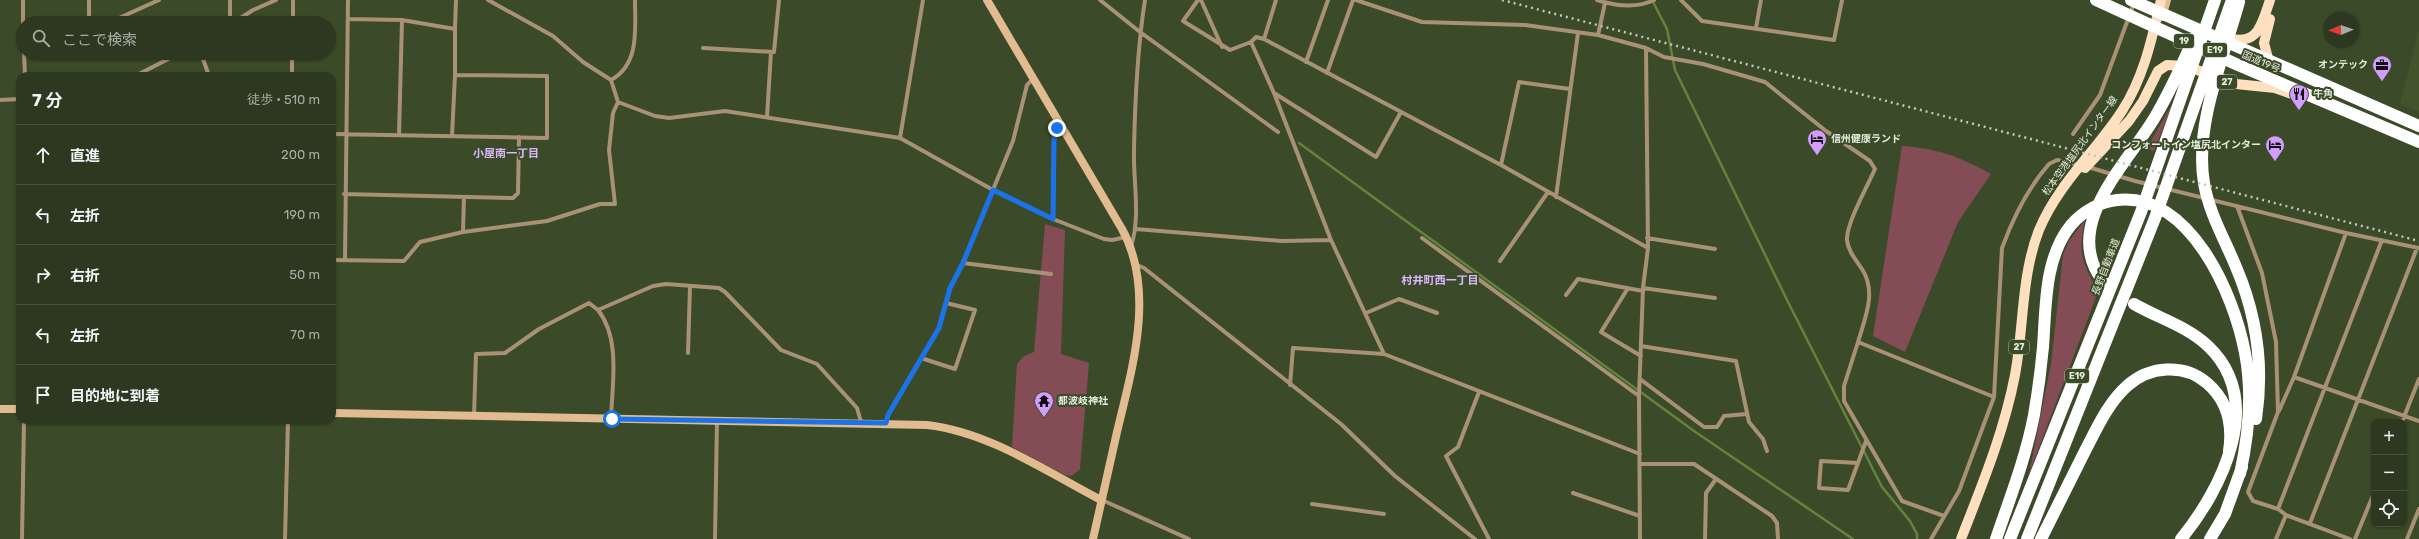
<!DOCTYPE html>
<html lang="ja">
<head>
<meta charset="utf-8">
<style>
  :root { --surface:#2c381f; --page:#343f28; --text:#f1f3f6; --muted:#a6aca4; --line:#48523d }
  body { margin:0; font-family:Rubik,"Noto Sans JP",sans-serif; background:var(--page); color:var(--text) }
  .controls { position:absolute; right:12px; bottom:12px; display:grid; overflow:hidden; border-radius:8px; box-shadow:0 1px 3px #0004 }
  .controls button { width:36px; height:36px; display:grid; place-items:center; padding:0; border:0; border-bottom:1px solid var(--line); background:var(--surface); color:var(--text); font:20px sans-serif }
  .compass { position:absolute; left:2323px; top:12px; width:36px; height:36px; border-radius:50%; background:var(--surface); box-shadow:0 1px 3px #0004; rotate:268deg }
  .stop { position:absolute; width:12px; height:12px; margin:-9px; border:3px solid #1a73e8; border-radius:50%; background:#fff }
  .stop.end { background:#1a73e8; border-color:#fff; box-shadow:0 1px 4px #0008 }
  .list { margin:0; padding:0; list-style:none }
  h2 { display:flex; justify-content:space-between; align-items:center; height:52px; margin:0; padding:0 16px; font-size:17px }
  h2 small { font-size:13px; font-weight:400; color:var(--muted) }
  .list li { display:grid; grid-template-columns:26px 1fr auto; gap:12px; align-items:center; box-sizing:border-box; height:60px; padding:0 16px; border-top:1px solid var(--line) }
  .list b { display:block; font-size:15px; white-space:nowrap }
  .list em { font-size:13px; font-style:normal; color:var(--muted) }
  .icon { flex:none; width:22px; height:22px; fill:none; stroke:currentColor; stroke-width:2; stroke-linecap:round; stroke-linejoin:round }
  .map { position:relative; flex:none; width:2419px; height:539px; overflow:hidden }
  .search { position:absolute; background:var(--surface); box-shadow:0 1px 3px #0004; left:16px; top:16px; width:320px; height:44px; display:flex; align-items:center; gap:10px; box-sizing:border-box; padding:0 14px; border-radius:22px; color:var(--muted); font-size:15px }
  .panel { position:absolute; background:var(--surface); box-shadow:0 1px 3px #0004; left:16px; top:72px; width:320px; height:352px; border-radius:12px }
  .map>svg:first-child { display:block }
  .built { fill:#42542c }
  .green { fill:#844d56 }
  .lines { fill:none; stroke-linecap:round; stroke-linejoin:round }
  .stream { stroke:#64833c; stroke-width:2.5 }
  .street { stroke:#a99176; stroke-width:4 }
  .secondary { stroke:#e2bb90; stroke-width:8 }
  .primary { stroke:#fee0c0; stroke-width:10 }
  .highway { stroke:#fff; stroke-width:12 }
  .rail { stroke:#c0cbb4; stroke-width:2.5; stroke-dasharray:2 4; stroke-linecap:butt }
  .route { stroke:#1a73e8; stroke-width:5 }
  .labels { text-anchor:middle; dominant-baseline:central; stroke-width:4; stroke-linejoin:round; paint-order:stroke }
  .shield { fill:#3b4a29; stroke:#b0bba4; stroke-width:1 }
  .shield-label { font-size:9px; font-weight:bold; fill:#e2ecd8 }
  .street-label { font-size:10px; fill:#e2ecd8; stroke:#3b4a29 }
  .poi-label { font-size:10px; font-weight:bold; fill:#e2ecd8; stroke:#3b4a29; text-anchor:start }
  .neighbourhood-label { font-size:11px; font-weight:bold; fill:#dcb7fb; stroke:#3b4a29 }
</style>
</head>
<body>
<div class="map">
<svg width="2419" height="539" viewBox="0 0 2419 539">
  <rect width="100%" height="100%" fill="#3b4a29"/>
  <path class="built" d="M2419 30V112L2400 104Z"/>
  <path class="green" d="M2173 103 2154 151 2146 149Z
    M1902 146C1939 149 1958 156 1991 174L1958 222 1905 352 1873 336Z
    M2085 220C2077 255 2083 262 2098 292L2029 474 2051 364 2063 255 2069 241Z
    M1045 224 1065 230 1061 354 1089 363 1080 469 1072 476 1065 475 1012 447 1017 364 1024 356 1034 352Z"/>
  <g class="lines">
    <path class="stream" d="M1652 0 1667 29 1675 70 1789 304 1882 487 1910 521 1917 534V539
      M1299 143 1694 431 1853 539"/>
    <path class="street" d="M23 0V23
      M230 0V23
      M1100 0 1140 32 1278 132
      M1198 0 1183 21 1230 50 1251 42 1256 37 1264 39 1501 165 1648 248
      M1201 0 1222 47
      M1356 0 1422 22 1525 25 1598 35 1646 48 1664 57 1703 64 1765 82 1826 131 1870 161 1875 169C1868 185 1846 224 1847 240 1848 251 1856 260 1862 269 1877 292 1865 318 1858 342L1994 397
      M1597 0C1616 6 1636 9 1654 0
      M1681 0 1702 21 1834 40 1842 0
      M89 23V0
      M108 23 159 0
      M233 23 253 10 276 0
      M293 23V0
      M1756 28 1761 0
      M455 29 456 0
      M1598 35 1605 3
      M1264 39 1276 0
      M1251 42 1274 93 1331 240 1384 354
      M703 48 774 52 779 0
      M24 53 25 76
      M201 53 209 76
      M1306 62 1328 0
      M1327 73 1353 0
      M135 76 180 53
      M292 76V53
      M611 80C640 64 635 29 635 0
      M1274 93 1376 157 1401 112
      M0 100 20 99
      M618 102 655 116 669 118 725 111 900 138 993 190 1053 219 1104 239 1112 240 1126 237
      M767 117 771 52
      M332 134 547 138V76L455 75V29L402 20 348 19
      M2073 134 2100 95 2134 3
      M399 135 402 20
      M452 136 455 75
      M900 138 923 0
      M1501 165 1519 82 1570 89
      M2088 167 2135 181 2346 233 2419 248
      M344 194 513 198 518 193 519 137
      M1556 197 1578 33
      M2237 206 2262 273 2276 342 2278 412 2248 492 2253 501 2278 509 2286 515 2276 539
      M1053 219 1054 140 1060 125
      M1136 229 1282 241 1331 240
      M463 232 464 197
      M2346 233 2294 377 2419 421
      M1422 238 1639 396
      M1647 238 1715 249
      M1131 247C1141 215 1133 182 1134 150 1135 99 1137 50 1145 0
      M332 260 404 261 420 242 463 232 547 221 600 204H615L609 150 613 113 618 102 611 80 583 62 553 36 488 0
      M345 260 348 0
      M1500 261 1548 192
      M963 263 1051 274
      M1135 264 1144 268 1341 424 1395 476 1475 539
      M1628 288 1601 332 1641 356
      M1643 288 1715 298
      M1566 295 1578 279 1643 291
      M598 310C621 339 612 385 611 419
      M1366 313 1399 299 1437 313
      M1858 342 1844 386V401L1902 501 1944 516
      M1641 346 1736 361 1749 422 1763 439 1767 451
      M688 353 690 286
      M921 358 955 369 975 310 946 303
      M1640 379 1704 427H1717L1724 416 1747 414
      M1290 385 1293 348 1384 354 1640 454
      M1479 392 1458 447 1446 456 1489 539
      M2279 411 2294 377
      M474 416 476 354 505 353 539 329 589 303 598 310 653 286 666 284 719 288 725 292 781 350 817 364 857 408 861 422
      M2402 422 2419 379
      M886 423 888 415 939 328 950 288 963 263 1013 141 1027 85 1033 79
      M1858 463 1821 461 1819 488 1848 490 1866 441
      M1640 464H1694L1772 516 1777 523 1778 539
      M1573 493 1640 516
      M1102 500 1189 539
      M1312 504 1384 514
      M2278 509 2382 240
      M2286 515 2350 539
      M2310 523 2417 248
      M22 539 24 420
      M285 539 288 420
      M715 539 717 420
      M1640 539 1639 396 1643 288 1648 248 1646 48
      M1705 539 1706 493 1716 479
      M1931 539 1959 491 1994 397 2002 248C2013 218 2027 189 2049 164L2057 160 2079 165
      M2355 539 2374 493
      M2407 539 2419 509"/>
    <path class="secondary" d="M987 0 1122 229C1156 291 1132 369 1117 432 1109 468 1101 503 1093 539
      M2162 17 2167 0
      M0 409H20
      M332 413 927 425C989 432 1047 472 1101 500"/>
    <path class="primary" d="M2224 37C2258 48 2261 26 2270 0
      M2269 62 2264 43 2270 19
      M2085 168 2129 121 2143 101 2158 71 2167 65 2186 66 2236 84 2275 88 2292 94
      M1961 539C1982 485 2004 432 2015 375 2024 327 2021 276 2039 230 2058 184 2096 151 2122 111 2144 77 2152 38 2161 0"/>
    <path class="highway" d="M2096 0 2238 65 2419 142
      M2131 0 2419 126
      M2239 2C2224 57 2194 125 2204 183 2209 213 2225 240 2236 267 2257 316 2264 366 2256 419
      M2103 281C2060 226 2128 163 2155 117 2170 92 2182 65 2194 38
      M2134 304C2158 318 2187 326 2208 346 2266 401 2222 489 2181 539
      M1996 539C2010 498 2026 457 2034 415 2038 392 2041 369 2043 347 2046 307 2044 258 2071 225 2082 212 2099 202 2117 200 2190 192 2234 294 2245 353 2253 394 2249 434 2240 474
      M2010 539 2141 212 2215 0
      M2027 539 2155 218 2232 0
      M2041 539C2056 509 2071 479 2086 449 2097 428 2108 403 2127 386 2149 366 2184 363 2207 383 2228 401 2233 425 2229 451
      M2210 539 2225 514 2242 467"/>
    <path class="rail" d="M1502 0 2419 241"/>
  </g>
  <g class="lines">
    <path class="route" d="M612 419 886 423 888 415 939 328 950 288 963 263 993 190 1053 219 1054 140 1057 128"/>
  </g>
  <defs>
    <g id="office-pin" transform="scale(1)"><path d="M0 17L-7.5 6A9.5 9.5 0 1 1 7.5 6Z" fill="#d29dfd" stroke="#3b4a29"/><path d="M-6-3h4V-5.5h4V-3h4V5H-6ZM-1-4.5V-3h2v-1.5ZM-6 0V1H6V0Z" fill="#111"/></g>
    <g id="restaurant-pin" transform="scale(1)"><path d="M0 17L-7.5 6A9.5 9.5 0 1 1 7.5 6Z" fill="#d29dfd" stroke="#3b4a29"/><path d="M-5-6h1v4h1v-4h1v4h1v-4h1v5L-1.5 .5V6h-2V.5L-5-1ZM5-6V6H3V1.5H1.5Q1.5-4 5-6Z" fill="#111"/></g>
    <g id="hotel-pin" transform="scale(1)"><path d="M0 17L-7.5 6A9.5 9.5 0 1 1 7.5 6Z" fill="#d29dfd" stroke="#3b4a29"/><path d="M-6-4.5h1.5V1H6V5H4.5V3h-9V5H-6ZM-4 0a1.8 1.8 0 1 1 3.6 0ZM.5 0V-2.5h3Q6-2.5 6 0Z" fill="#111"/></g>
    <g id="temple-pin" transform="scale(1)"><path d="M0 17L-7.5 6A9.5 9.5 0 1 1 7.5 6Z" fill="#d29dfd" stroke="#3b4a29"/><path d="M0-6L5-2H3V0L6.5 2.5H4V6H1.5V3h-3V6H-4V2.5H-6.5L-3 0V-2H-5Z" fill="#111"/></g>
  </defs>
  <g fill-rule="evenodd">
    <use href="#office-pin" x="2382" y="65"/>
    <use href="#restaurant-pin" x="2299" y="94"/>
    <use href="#hotel-pin" x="1817" y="139"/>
    <use href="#hotel-pin" x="2275" y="145"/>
    <use href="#temple-pin" x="1044" y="401"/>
  </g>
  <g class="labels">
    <g class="shield">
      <rect x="2174" y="34" width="20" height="14" rx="3"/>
      <rect x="2203" y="43" width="24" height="14" rx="3"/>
      <rect x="2217" y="75" width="20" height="14" rx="3"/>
      <rect x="2009" y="340" width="20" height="14" rx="3"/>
      <rect x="2065" y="369" width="24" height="14" rx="3"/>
    </g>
    <g class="shield-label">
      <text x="2184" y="41">19</text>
      <text x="2215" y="50">E19</text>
      <text x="2227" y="82">27</text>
      <text x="2019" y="347">27</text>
      <text x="2077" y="376">E19</text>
    </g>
    <g class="street-label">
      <text transform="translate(2261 62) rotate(23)">国道19号</text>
      <text transform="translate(2080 146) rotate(-54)">松本空港塩尻北インター線</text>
      <text transform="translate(2106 267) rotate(-69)">長野自動車道</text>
    </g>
    <g class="poi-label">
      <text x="2368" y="65" text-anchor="end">オンテック</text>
      <text x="2313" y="94">牛角</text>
      <text x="1831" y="139">信州健康ランド</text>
      <text x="2261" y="145" text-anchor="end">コンフォートイン塩尻北インター</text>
      <text x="1058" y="401">都波岐神社</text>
    </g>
    <g class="neighbourhood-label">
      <text x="506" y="153">小屋南一丁目</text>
      <text x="1440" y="280">村井町西一丁目</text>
    </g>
  </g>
</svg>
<div class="controls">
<button>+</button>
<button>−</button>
<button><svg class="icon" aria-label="locate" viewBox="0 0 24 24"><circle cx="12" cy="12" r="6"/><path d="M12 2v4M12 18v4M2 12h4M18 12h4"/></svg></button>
</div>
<svg class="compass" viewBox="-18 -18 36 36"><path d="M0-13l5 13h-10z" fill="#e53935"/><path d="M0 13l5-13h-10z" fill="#a6aca4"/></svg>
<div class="stop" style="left:612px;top:419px"></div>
<div class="stop end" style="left:1057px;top:128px"></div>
<div class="search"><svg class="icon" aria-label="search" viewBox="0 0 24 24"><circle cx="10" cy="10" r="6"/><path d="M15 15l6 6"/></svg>ここで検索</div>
<section class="panel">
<h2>7 分<small>徒歩 · 510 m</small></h2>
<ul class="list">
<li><svg class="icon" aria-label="ahead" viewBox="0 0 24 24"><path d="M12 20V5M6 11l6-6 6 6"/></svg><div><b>直進</b></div><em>200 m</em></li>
<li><svg class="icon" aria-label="left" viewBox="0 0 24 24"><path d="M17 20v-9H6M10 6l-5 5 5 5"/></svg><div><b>左折</b></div><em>190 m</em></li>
<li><svg class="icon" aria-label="right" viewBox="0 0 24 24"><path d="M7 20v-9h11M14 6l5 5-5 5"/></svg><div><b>右折</b></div><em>50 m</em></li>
<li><svg class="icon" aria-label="left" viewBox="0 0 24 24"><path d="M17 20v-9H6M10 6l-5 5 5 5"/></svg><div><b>左折</b></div><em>70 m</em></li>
<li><svg class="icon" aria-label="arrive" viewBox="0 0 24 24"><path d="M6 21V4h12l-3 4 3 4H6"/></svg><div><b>目的地に到着</b></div></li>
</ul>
</section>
</div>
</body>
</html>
